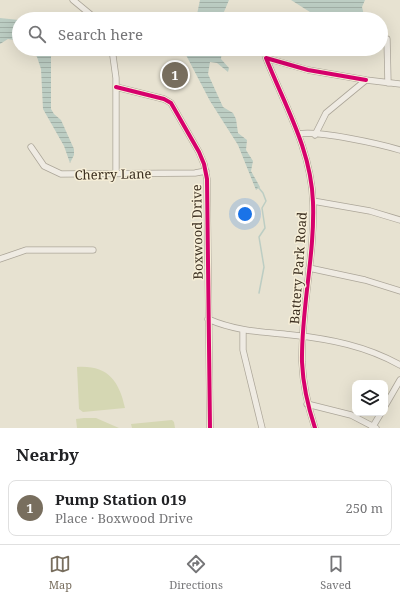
<!DOCTYPE html>
<html lang="en">
<head>
<meta charset="utf-8">
<style>
  :root { --surface:#fff; --page:#f6f6f6; --text:#202124; --muted:#757577; --line:#e0e0e0; --accent:#786e5e }
  body { margin:0; font-family:"Noto Serif",serif; background:var(--page); color:var(--text) }
  .controls { position:absolute; right:12px; bottom:12px; display:grid; overflow:hidden; border-radius:8px; box-shadow:0 4px 16px #0002 }
  .controls button { width:36px; height:36px; display:grid; place-items:center; padding:0; border:0; border-bottom:1px solid var(--line); background:var(--surface); color:var(--text); font:20px sans-serif }
  .you { position:absolute; left:245px; top:214px; width:14px; height:14px; margin:-10px; border:3px solid #fff; border-radius:50%; background:#1a73e8; box-shadow:0 0 0 6px #1a73e833 }
  .badge { display:grid; place-items:center; width:26px; height:26px; border-radius:50%; background:var(--accent); color:#fff; font-size:13px; font-weight:700 }
  .pin { position:absolute; translate:-50% -50%; border:2px solid #fff; box-shadow:0 1px 4px #0006 }
  .list { margin:0; padding:0; list-style:none }
  h2 { display:flex; justify-content:space-between; align-items:center; height:52px; margin:0; padding:0 16px; font-size:17px }
  h2 small { font-size:13px; font-weight:400; color:var(--muted) }
  .list li { display:grid; grid-template-columns:26px 1fr auto; gap:12px; align-items:center; box-sizing:border-box; height:56px; margin:0 8px 8px; padding:0 8px; border:1px solid var(--line); border-radius:8px }
  .list b { display:block; font-size:15px; white-space:nowrap }
  .list p { margin:0; font-size:13px; white-space:nowrap; color:var(--muted) }
  .list em { font-size:13px; font-style:normal; color:var(--muted) }
  .icon { flex:none; width:22px; height:22px; fill:none; stroke:currentColor; stroke-width:2; stroke-linecap:round; stroke-linejoin:round }
  .map { position:relative; flex:none; width:400px; height:428px; overflow:hidden }
  .search { position:absolute; background:var(--surface); box-shadow:0 4px 16px #0002; left:12px; right:12px; top:12px; height:44px; display:flex; align-items:center; gap:10px; box-sizing:border-box; padding:0 14px; border-radius:22px; color:var(--muted); font-size:15px }
  .sheet { height:116px; background:var(--surface) }
  nav { display:flex; justify-content:space-around; align-items:center; box-sizing:border-box; height:56px; border-top:1px solid var(--line); background:var(--surface); font-size:11px; color:var(--muted) }
  nav a { display:grid; justify-items:center; gap:2px }
  nav .on { color:var(--accent) }
  .map>svg:first-child { display:block }
  .pitch { fill:#d5d7b3 }
  .water { fill:url(#water-rules) }
  .lines { fill:none; stroke-linecap:round; stroke-linejoin:round }
  .stream { stroke:#bccdc3; stroke-width:1.5 }
  .minor-casing { stroke:#aca699; stroke-width:7 }
  .minor { stroke:#efebe3; stroke-width:5.5 }
  .cycleway-casing { stroke:#f7efd8; stroke-width:6 }
  .cycleway { stroke:#d6006c; stroke-width:4 }
  .labels { text-anchor:middle; dominant-baseline:central; stroke-width:3; stroke-linejoin:round; paint-order:stroke }
  .street-label { font-size:13px; fill:#3c2f20; stroke:#f7efd8 }
</style>
</head>
<body>
<div class="map">
<svg width="400" height="428" viewBox="0 0 400 428">
  <defs>
    <pattern id="water-rules" width="6" height="5" patternUnits="userSpaceOnUse"><rect width="6" height="5" fill="#bccdc3"/><path d="M0 2.5h6" fill="none" stroke="#a2b0a7"/></pattern>
  </defs>
  <rect width="100%" height="100%" fill="#e7e2d1"/>
  <path class="pitch" d="M77 367C107 365 119 380 125 408L83 412 79 409Z
    M84 418H96L119 428H77L76 419Z
    M172 420 174 422 175 428H132L131 424Z"/>
  <path class="water" d="M200 0H229L221 19H196Z
    M291 0H365L362 7 365 19H321Z
    M0 18 19 20V41L8 39 0 44Z
    M32 49H48L51 54V109L54 114 61 120 74 149V155L70 163 64 146 43 109 41 69 37 57Z
    M195 49H222L221 59 229 68 228 72 217 63 210 62 208 74 223 107 233 113 236 119 238 133 247 140 246 150 253 161 251 171 260 187 256 190 238 145 210 101 186 55 193 53Z"/>
  <g class="lines">
    <path class="stream" d="M258 187 263 193 266 201 262 208 265 228 259 237 264 267 259 293"/>
    <g class="minor-casing">
      <path id="minor" d="M73 0 96 19
        M387 39 388 83
        M112 49 116 78V174
        M116 87 164 99 171 103 199 152 204 164 207 179 210 428
        M299 134C317 130 380 144 400 150
        M315 135 326 113 366 80 400 84
        M31 147 44 166 61 174 195 173 206 171
        M313 201 370 211 400 220
        M0 259 26 250H93
        M309 268 365 280 400 291
        M208 319C235 331 262 332 292 335 330 339 366 346 400 365
        M243 330V350L262 428
        M307 404 351 415 376 428
        M385 406 400 380
        M315 428C308 407 303 385 302 362 301 309 315 255 313 202 311 149 285 106 266 58L308 70 366 80
        M372 428 381 413"/>
    </g>
    <use href="#minor" class="minor"/>
    <g class="cycleway-casing">
      <path id="cycleway" d="M116 87 164 99 171 103 199 152 204 164 207 179 210 428
        M315 428C308 407 303 385 302 362 301 309 315 255 313 202 311 149 285 106 266 58L308 70 366 80"/>
    </g>
    <use href="#cycleway" class="cycleway"/>
  </g>
  <g class="labels">
    <g class="street-label">
      <text transform="translate(113 174) rotate(-1)">Cherry Lane</text>
      <text transform="translate(197 232) rotate(-91)">Boxwood Drive</text>
      <text transform="translate(298 268) rotate(-86)">Battery Park Road</text>
    </g>
  </g>
</svg>
<div class="controls">
<button><svg class="icon" aria-label="layers" viewBox="0 0 24 24"><path d="M12 4l9 5-9 5-9-5zM3 14l9 5 9-5"/></svg></button>
</div>
<div class="you"></div>
<div class="pin badge" style="left:175px;top:75px">1</div>
<div class="search"><svg class="icon" aria-label="search" viewBox="0 0 24 24"><circle cx="10" cy="10" r="6"/><path d="M15 15l6 6"/></svg>Search here</div>
</div>
<section class="sheet">
<h2>Nearby<small></small></h2>
<ul class="list">
<li><span class="badge">1</span><div><b>Pump Station 019</b><p>Place · Boxwood Drive</p></div><em>250 m</em></li>
</ul>
</section>
<nav>
<a class="on"><svg class="icon" aria-label="map" viewBox="0 0 24 24"><path d="M3 6l6-2 6 2 6-2v14l-6 2-6-2-6 2zM9 4v14M15 6v14"/></svg>Map</a>
<a><svg class="icon" aria-label="directions" viewBox="0 0 24 24"><path d="M12 3l9 9-9 9-9-9zM9 14v-3h6M13 9l2 2-2 2"/></svg>Directions</a>
<a><svg class="icon" aria-label="saved" viewBox="0 0 24 24"><path d="M7 4h10v16l-5-4-5 4z"/></svg>Saved</a>
</nav>
</body>
</html>
